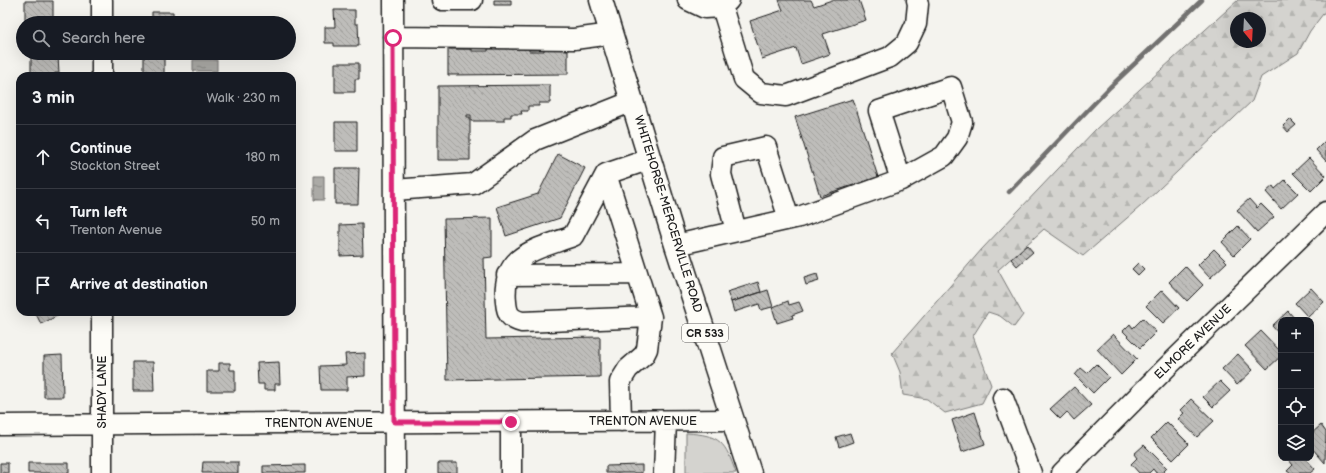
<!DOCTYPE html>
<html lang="en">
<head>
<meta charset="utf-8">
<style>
  :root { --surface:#171b24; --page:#20242c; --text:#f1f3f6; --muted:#9ea1a6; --line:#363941 }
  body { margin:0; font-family:"Balsamiq Sans",sans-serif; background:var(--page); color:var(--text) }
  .controls { position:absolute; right:12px; bottom:12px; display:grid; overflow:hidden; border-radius:8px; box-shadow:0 4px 16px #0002 }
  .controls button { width:36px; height:36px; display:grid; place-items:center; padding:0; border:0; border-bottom:1px solid var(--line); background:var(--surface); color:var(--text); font:20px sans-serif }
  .compass { position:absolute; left:1230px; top:12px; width:36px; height:36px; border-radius:50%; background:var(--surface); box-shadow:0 4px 16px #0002; rotate:162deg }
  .stop { position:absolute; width:12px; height:12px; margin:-9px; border:3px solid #db2777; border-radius:50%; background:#fff }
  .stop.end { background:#db2777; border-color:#fff; box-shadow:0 1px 4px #0008 }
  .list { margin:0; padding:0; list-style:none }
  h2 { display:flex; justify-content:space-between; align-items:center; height:52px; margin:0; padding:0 16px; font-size:17px }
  h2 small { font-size:13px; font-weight:400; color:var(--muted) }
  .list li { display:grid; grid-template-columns:26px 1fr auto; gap:12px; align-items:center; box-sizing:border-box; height:64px; padding:0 16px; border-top:1px solid var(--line) }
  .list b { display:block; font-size:15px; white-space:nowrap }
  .list p { margin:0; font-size:13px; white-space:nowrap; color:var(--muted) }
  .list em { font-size:13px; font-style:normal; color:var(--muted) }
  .icon { flex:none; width:22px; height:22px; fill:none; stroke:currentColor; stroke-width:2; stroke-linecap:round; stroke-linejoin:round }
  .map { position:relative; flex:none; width:1326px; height:473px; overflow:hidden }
  .search { position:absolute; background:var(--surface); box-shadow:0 4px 16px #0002; left:16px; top:16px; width:280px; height:44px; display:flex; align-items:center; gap:10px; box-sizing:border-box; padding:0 14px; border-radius:22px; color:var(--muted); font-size:15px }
  .panel { position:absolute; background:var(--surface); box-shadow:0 4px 16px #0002; left:16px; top:72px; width:280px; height:244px; border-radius:12px }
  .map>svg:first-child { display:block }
  .green { fill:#d4d3cf; stroke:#787876 }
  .forest { fill:url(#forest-firs); stroke:#787876; fill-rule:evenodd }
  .water { fill:url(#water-ripples); stroke:#72716f }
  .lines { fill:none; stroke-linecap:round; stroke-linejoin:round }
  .stream { stroke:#72716f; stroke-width:4.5 }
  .building { fill:url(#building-back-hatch); stroke:#1c1c1c }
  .minor-casing { stroke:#1c1c1c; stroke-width:23 }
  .major-casing { stroke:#1c1c1c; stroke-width:25 }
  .minor { stroke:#fdfcf7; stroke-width:20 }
  .major { stroke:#fdfcf7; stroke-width:22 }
  .route { stroke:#db2777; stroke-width:5 }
  .labels { text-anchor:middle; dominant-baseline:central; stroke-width:3; stroke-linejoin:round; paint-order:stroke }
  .shield { fill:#fdfcf7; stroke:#605f5e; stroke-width:1 }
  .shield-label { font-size:11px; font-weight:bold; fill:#1c1c1c }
  .street-label { font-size:12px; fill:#1c1c1c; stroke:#fdfcf7 }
</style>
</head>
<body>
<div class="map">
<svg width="1326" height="473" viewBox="0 0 1326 473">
  <defs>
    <pattern id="forest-firs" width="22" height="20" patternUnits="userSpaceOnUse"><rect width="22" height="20" fill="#d4d3cf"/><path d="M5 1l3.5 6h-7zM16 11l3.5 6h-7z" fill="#b5b5b1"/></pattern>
    <pattern id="water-ripples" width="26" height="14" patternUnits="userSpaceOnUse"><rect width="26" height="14" fill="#abaaa6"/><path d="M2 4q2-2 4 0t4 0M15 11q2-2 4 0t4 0" fill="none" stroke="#8a8a86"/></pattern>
    <pattern id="building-back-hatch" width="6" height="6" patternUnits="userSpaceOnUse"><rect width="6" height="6" fill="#bebdba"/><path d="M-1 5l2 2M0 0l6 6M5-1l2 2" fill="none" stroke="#a3a29f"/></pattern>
  </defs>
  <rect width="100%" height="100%" fill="#f4f3ee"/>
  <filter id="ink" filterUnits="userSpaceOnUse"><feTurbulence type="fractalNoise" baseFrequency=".025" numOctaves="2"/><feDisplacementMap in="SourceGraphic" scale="8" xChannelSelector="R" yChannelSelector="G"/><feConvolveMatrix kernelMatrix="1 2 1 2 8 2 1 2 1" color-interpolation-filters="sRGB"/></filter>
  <g filter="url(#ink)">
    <path class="green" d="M686 433C721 435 725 442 736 473H686Z"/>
    <path class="forest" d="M1238 0H1326V10L1310 31 1298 53 1261 77 1252 101 1141 206 1083 256 1044 229 998 270 1023 315 1014 327 1000 316 988 312 973 336 991 385 982 403 945 413 927 399 903 395 900 372 892 353 982 249 1096 129ZM1236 18H1260V42H1236Z"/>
    <path class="water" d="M193 60H217V71H193Z
      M314 176H324V200H314Z"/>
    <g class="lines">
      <path class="stream" d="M1009 192 1110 87 1202 0"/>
    </g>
    <path class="building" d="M494 0H511V5H494Z
      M779 0H811L814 6 832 0H859L866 20 823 34 830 54 801 64 796 48 762 59 750 21 783 10Z
      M25 1H53V23H25Z
      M334 10H355V24H358L359 46H334V43H325V27H335Z
      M152 12H173V23H152Z
      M488 47H529V51H544V48H568V74L448 75V49H472V51H488Z
      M164 55V76H144V56Z
      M31 56H58L59 73H55V76H31Z
      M335 63H359V79H355V92H335Z
      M550 85V103H539V106H528V111H521L522 114H511V117H504V121H471V115H467V117H470V160H438V86Z
      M853 99 878 177 820 196 795 117Z
      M1290 119 1296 125 1288 132 1283 126Z
      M335 122H357V151H335Z
      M1326 140V161L1316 150Z
      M558 154 585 168 560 218 506 236 497 207 538 194Z
      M1309 158 1326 176 1311 191 1293 173Z
      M335 168H359L358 204H335Z
      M1285 180 1298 193 1281 209 1266 192 1273 186 1275 189Z
      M1249 199 1257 208 1261 204 1274 217 1257 232 1237 210Z
      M492 218V257L484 258 486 339 600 337V377L447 380 444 219Z
      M362 224 363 255 340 256V225Z
      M1238 226 1250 239 1234 255 1222 242Z
      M1027 245 1033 252 1017 266 1011 259Z
      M1214 249 1227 262 1210 278 1198 265Z
      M1138 263 1144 269 1138 275 1132 269Z
      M1185 266 1203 285 1187 301 1169 282Z
      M817 274 819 281 806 285 804 278Z
      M758 282 761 292 731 302 727 292Z
      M1311 288 1324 302 1308 317 1295 303Z
      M768 290 773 307 788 301 789 305 799 302 803 311 792 315 793 318 777 323 772 307 761 310 759 304 734 312 731 302Z
      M1162 290 1179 308 1163 323 1146 306Z
      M1288 311 1296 320H1281V336L1272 326Z
      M35 312H63V313L41 324Z
      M1143 318 1156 332 1140 348 1123 331 1130 324 1133 328Z
      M1261 331 1281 352V356L1267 369 1245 346Z
      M1113 334 1137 359 1121 375 1097 349Z
      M365 353V376L347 377V390H321L320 366 346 365 345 354Z
      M1238 354 1253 370 1237 385 1222 369Z
      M62 355 63 397H44V356Z
      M133 362H153L154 391H133Z
      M279 362 280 384H275V390H264V384H258L257 363Z
      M219 363H230V370H235V391H207V371H219Z
      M1096 364 1109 377 1093 393 1075 375 1081 368 1087 373Z
      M1220 381 1230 391 1213 407 1203 397Z
      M1074 387 1091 405 1074 420 1067 412 1060 419 1050 409Z
      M1191 399 1214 421 1197 437 1178 419 1184 413 1180 410Z
      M975 412 985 444 962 452 952 420Z
      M1167 422 1189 444 1173 460 1151 438Z
      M1321 425 1326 432 1325 463 1311 447V434Z
      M850 433 853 442 839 447 836 437Z
      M1144 445 1167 468 1162 473H1156L1153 469 1149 473H1139L1131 464 1137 458 1134 454Z
      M1287 458H1305L1315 469 1310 473H1290L1287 471 1293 465Z
      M203 462H238V473H202Z
      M0 463H8V473H0Z
      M28 463H69V473H28Z
      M438 463H457V473H438Z
      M305 465V473H263V466Z
      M642 465V473H606V466Z"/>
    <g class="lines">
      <g class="minor-casing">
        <path id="minor" d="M393 0 395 473
          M442 0H472
          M688 0 705 8 722 7 729 0
          M722 7 744 79 761 93 786 96 890 57 907 43 916 24 918 4 917 0
          M102 23V0
          M393 37 574 39 612 34
          M102 76V53
          M606 174 651 317
          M394 190 473 184 535 140 633 101
          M736 231 721 174 723 157 766 147 789 219
          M676 245 799 217 901 180 944 156 957 138 962 122 951 87 879 111 901 180
          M507 275 637 274
          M1003 398 1031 473
          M621 421 620 382 628 369 644 355 647 349 651 317 522 322C510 319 507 314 506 302 501 253 536 250 573 236L606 174 650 159
          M511 422V473
          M0 425 733 420
          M102 473V312
          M664 473 666 421
          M1062 473 1166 368 1326 212"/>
      </g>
      <g class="major-casing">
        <path id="major" d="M601 0 676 245 750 473"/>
      </g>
      <use href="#minor" class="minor"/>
      <use href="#major" class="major"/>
    </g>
  </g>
  <g class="lines" filter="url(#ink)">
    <path class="route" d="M393 38 394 422H511"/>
  </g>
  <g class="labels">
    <rect class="shield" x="682" y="324" width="46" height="18" rx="3"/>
    <g class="shield-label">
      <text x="705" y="333">CR 533</text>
    </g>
    <g class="street-label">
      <text transform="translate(668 214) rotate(73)">WHITEHORSE-MERCERVILLE ROAD</text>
      <text transform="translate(1193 342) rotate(-44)">ELMORE AVENUE</text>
      <text transform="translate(102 392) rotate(-90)">SHADY LANE</text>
      <text x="643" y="421">TRENTON AVENUE</text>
      <text x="319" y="423">TRENTON AVENUE</text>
    </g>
  </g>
</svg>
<div class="controls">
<button>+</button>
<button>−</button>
<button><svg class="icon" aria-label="locate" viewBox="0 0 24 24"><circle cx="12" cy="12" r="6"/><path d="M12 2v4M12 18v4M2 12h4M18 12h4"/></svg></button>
<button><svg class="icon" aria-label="layers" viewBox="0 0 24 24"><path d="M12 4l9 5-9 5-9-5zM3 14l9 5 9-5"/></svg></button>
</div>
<svg class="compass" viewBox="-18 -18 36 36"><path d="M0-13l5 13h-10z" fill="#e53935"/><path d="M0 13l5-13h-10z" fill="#9ea1a6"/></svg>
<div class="stop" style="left:393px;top:38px"></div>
<div class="stop end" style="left:511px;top:422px"></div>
<div class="search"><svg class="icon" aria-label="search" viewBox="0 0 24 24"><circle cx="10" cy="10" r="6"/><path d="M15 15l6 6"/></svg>Search here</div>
<section class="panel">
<h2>3 min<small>Walk · 230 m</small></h2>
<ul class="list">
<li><svg class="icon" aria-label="ahead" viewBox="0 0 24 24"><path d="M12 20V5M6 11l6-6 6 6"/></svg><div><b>Continue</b><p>Stockton Street</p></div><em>180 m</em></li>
<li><svg class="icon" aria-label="left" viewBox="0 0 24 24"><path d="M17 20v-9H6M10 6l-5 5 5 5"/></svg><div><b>Turn left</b><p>Trenton Avenue</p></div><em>50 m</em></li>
<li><svg class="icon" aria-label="arrive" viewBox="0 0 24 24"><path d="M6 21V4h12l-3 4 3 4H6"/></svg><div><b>Arrive at destination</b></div></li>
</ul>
</section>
</div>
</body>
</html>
